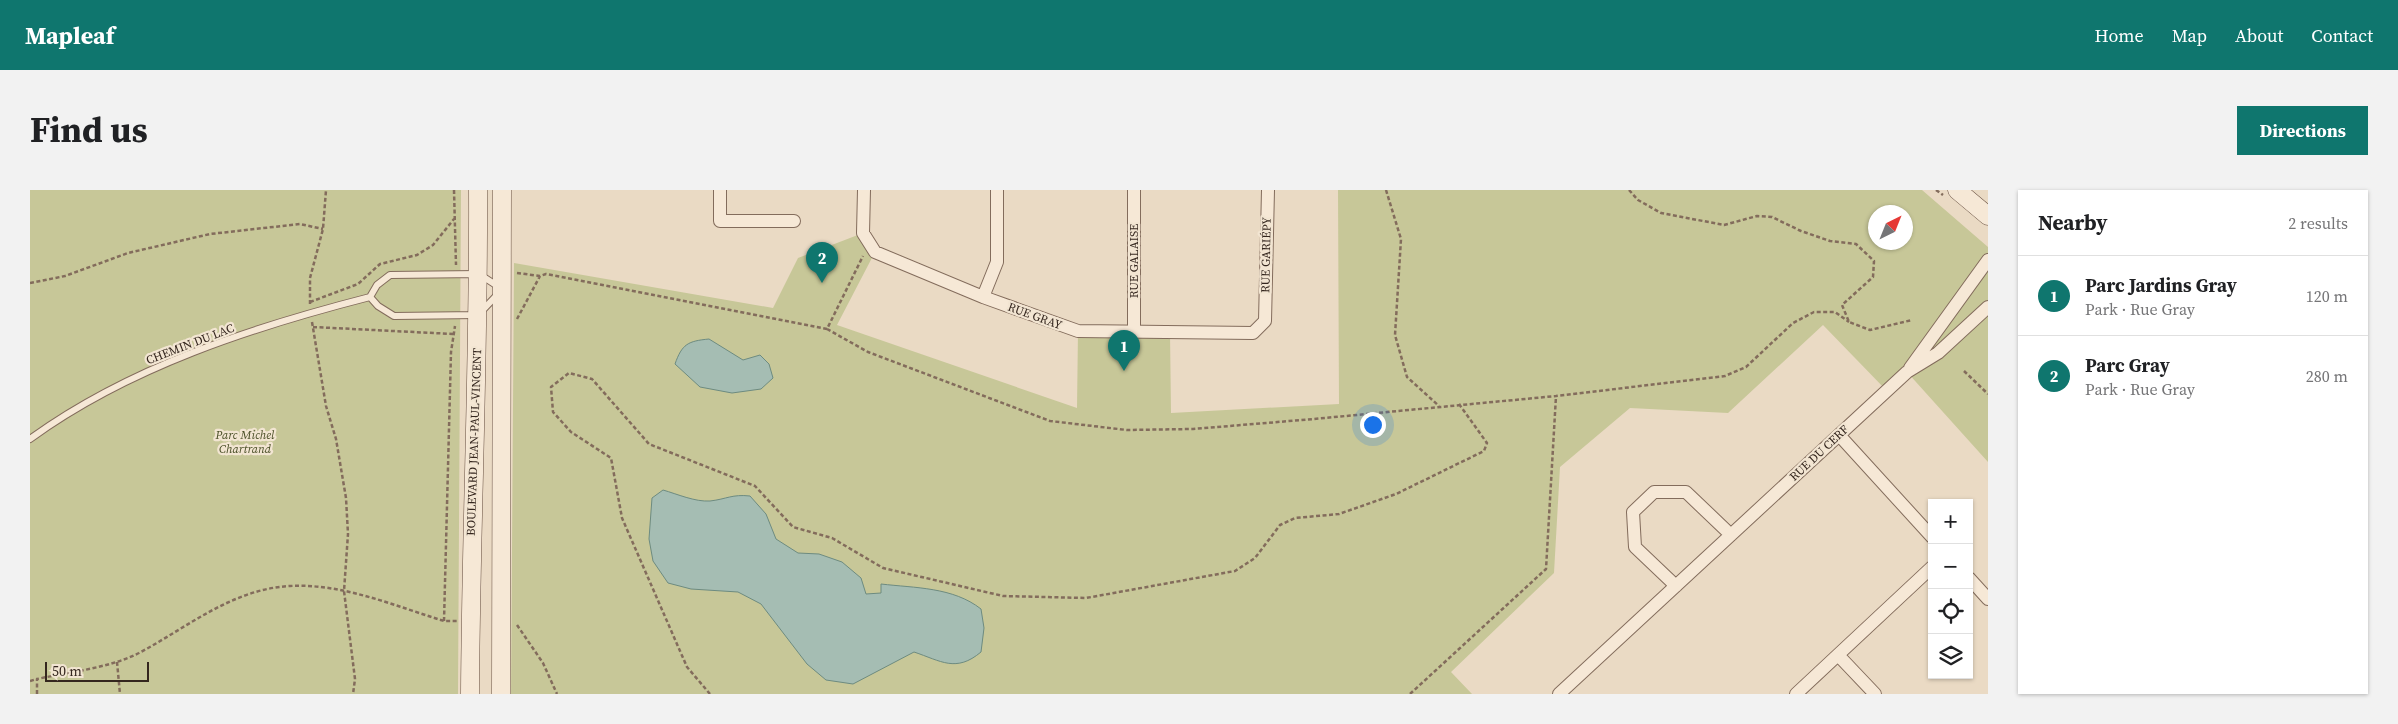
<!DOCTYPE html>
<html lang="en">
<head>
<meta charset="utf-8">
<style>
  :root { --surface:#fff; --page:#f2f2f2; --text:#202124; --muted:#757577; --line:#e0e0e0; --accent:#0f766e }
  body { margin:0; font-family:"Source Serif 4",serif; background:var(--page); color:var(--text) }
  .controls { position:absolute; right:15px; bottom:15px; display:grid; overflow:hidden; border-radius:0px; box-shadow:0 1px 4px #0004 }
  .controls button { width:45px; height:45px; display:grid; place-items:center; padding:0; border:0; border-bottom:1px solid var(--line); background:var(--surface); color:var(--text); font:25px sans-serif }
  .compass { position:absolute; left:1838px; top:15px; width:45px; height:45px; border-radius:50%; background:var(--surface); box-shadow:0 1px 4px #0004; rotate:43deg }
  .scale { position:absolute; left:15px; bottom:12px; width:104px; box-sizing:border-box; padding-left:5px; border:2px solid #34261e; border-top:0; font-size:14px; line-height:18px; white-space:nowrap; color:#34261e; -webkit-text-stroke:4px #f2e5d2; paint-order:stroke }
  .you { position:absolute; left:1342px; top:234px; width:18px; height:18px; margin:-12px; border:4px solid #fff; border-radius:50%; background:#1a73e8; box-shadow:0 0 0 8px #1a73e833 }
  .badge { display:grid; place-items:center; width:32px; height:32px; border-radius:50%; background:var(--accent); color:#fff; font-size:16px; font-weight:700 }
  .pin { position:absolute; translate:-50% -41px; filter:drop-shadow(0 1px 2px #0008) }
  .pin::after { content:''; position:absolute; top:26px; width:18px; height:15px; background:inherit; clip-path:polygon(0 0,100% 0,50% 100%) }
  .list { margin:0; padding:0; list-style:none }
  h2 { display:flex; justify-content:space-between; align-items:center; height:65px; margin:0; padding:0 20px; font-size:21px }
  h2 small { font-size:16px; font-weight:400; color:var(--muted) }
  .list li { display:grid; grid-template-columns:32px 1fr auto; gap:15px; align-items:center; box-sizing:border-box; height:80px; padding:0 20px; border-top:1px solid var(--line) }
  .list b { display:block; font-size:19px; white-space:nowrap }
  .list p { margin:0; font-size:16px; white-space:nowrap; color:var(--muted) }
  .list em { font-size:16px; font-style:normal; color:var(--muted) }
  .icon { flex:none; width:28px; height:28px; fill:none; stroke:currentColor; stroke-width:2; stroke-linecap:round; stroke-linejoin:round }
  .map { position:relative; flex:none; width:1958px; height:504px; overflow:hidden; border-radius:0px }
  header { display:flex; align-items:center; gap:30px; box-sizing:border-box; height:70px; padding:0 25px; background:var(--accent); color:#fff }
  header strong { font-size:24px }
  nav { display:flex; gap:28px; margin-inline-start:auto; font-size:18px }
  .intro { display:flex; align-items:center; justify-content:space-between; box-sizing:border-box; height:120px; padding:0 30px }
  h1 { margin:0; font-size:35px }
  .button { padding:12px 22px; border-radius:0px; background:var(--accent); color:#fff; font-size:18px; font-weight:700 }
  main { display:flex; gap:30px; padding:0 30px }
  aside { flex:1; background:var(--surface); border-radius:0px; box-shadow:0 1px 4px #0004 }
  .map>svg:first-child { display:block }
  .green { fill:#c7c798; fill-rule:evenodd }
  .water { fill:#a5bdb3; stroke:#6d8b80 }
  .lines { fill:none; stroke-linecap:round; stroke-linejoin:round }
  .lane-casing { stroke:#836c5c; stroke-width:8 }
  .street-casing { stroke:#836c5c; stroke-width:14 }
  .secondary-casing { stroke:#654d3f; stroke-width:19 }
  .path { stroke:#836c5c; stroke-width:2.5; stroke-dasharray:4 2.5; stroke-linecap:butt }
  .lane { stroke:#f6e8d6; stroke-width:6 }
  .street { stroke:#f6e8d6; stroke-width:12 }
  .secondary { stroke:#f6e8d6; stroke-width:18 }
  .labels { text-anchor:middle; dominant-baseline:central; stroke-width:4.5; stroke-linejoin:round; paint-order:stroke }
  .street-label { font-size:12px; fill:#34261e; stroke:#f2e5d2 }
  .park-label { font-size:12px; font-style:italic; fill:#4a4f27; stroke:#f2e5d2 }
</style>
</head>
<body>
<header>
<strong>Mapleaf</strong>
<nav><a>Home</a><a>Map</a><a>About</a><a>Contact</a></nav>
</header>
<div class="intro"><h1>Find us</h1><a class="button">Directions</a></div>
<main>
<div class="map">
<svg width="1958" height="504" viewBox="0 0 1958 504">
  <rect width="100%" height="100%" fill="#eadac4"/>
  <path class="green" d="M0 0H431L428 504H0Z
    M1308 0H1892L1958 57V272L1877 182 1857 201 1793 135 1698 223 1600 218 1530 277 1524 383 1421 482 1442 504H481L484 73 743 118 768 68 833 43 845 62 807 135 1047 218 1048 141 1140 143 1141 223 1309 214ZM1846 22H1876V52H1846Z"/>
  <path class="water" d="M679 149 713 170 730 165 739 174 743 188 731 199 702 203 670 197 645 174C652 154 658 151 679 149Z
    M633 300C647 304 665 312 680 311 697 309 702 304 720 306L736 324 746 349 768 363 789 364 812 372 831 388 836 404 851 403V394C885 398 923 397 951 419L954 438 951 462C926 483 911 471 884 462L823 494 796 490 777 474 731 414 708 402 661 399 638 393 623 371 619 349 622 308Z"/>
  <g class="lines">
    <g class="lane-casing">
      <path id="lane" d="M340 107 348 116 364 126 448 125 468 104
        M0 249C99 177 223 137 340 107L347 95 360 85 449 84 469 97"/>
    </g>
    <g class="street-casing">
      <path id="street" d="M690 0V31H764
        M834 0 833 43 845 62 953 107 1048 141 1223 143 1235 131 1238 0
        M953 107 967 72V0
        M1104 143V0
        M1880 178 1958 70
        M1809 245 1902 347
        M1939 388 1958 409
        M1646 396 1605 357 1603 322 1624 302H1656L1701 345
        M1808 465 1845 504
        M1529 504 1877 182 1908 163 1958 117
        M1766 504 1902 377"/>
    </g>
    <g class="secondary-casing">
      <path id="secondary" d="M1927 0 1958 26
        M440 504C441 336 449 168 448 0
        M471 504 472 0"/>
    </g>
    <path class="path" d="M424 0 426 75
      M1356 0 1371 49 1365 145 1377 187 1409 216
      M1599 0 1608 10 1631 23 1694 35 1727 26 1742 27 1771 41 1800 51 1826 54 1844 71 1843 87 1812 115 1819 132 1840 140 1882 130
      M1906 0 1913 5
      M487 83 510 86 516 84 797 139 833 66
      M0 93 35 86 98 63 180 44 270 34 293 39
      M280 112 328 94 350 74 387 65 403 55 424 29
      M280 114V88L293 39 296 0
      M487 129 510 86
      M282 132 296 216 306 249 316 308 318 344 314 401 325 489 323 504
      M283 137 423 144
      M797 139 838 162 1020 231 1097 240 1163 239 1284 229 1526 206 1695 186 1716 177 1763 133 1784 122H1805L1819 132
      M1934 181 1958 204
      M414 431 421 162 425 136
      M487 435 513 473 527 504
      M87 472 90 504
      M0 491 7 489
      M7 504V489C40 482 79 478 109 463 158 437 202 399 260 396 312 393 365 416 414 431H427
      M680 504 657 477 592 328 581 268 541 242 523 222 521 197 539 183 562 189 619 254 725 296 763 337 802 348 853 378 973 406 1056 408 1205 381 1225 368 1250 335 1265 328 1309 324 1366 304 1454 261 1457 253 1429 214
      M1380 504 1516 379 1526 206"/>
    <use href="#lane" class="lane"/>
    <use href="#street" class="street"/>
    <use href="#secondary" class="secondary"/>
  </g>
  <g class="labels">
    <g class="street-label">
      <text transform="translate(1236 65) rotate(-89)">RUE GARIÉPY</text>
      <text transform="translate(1104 71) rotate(-90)">RUE GALAISE</text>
      <text transform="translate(1005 126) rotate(20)">RUE GRAY</text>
      <text transform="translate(160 154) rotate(-21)">CHEMIN DU LAC</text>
      <text transform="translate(444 252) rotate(-88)">BOULEVARD JEAN-PAUL-VINCENT</text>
      <text transform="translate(1789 263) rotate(-43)">RUE DU CERF</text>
    </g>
    <g class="park-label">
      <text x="215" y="245">Parc Michel<tspan x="215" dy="14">Chartrand</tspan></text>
    </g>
  </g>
</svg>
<div class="controls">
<button>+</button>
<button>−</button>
<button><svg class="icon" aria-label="locate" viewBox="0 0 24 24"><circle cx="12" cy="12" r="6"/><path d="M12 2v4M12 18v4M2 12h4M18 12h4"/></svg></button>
<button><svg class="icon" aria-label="layers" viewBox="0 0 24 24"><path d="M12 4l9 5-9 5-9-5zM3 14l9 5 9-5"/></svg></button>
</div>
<svg class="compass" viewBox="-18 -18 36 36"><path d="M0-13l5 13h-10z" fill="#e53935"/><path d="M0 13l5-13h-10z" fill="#757577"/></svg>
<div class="scale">50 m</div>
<div class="you"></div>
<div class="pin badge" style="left:1094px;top:181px">1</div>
<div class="pin badge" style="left:792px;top:93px">2</div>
</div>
<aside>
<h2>Nearby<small>2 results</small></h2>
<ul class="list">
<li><span class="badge">1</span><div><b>Parc Jardins Gray</b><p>Park · Rue Gray</p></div><em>120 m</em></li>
<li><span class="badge">2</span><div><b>Parc Gray</b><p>Park · Rue Gray</p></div><em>280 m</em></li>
</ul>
</aside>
</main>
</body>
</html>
